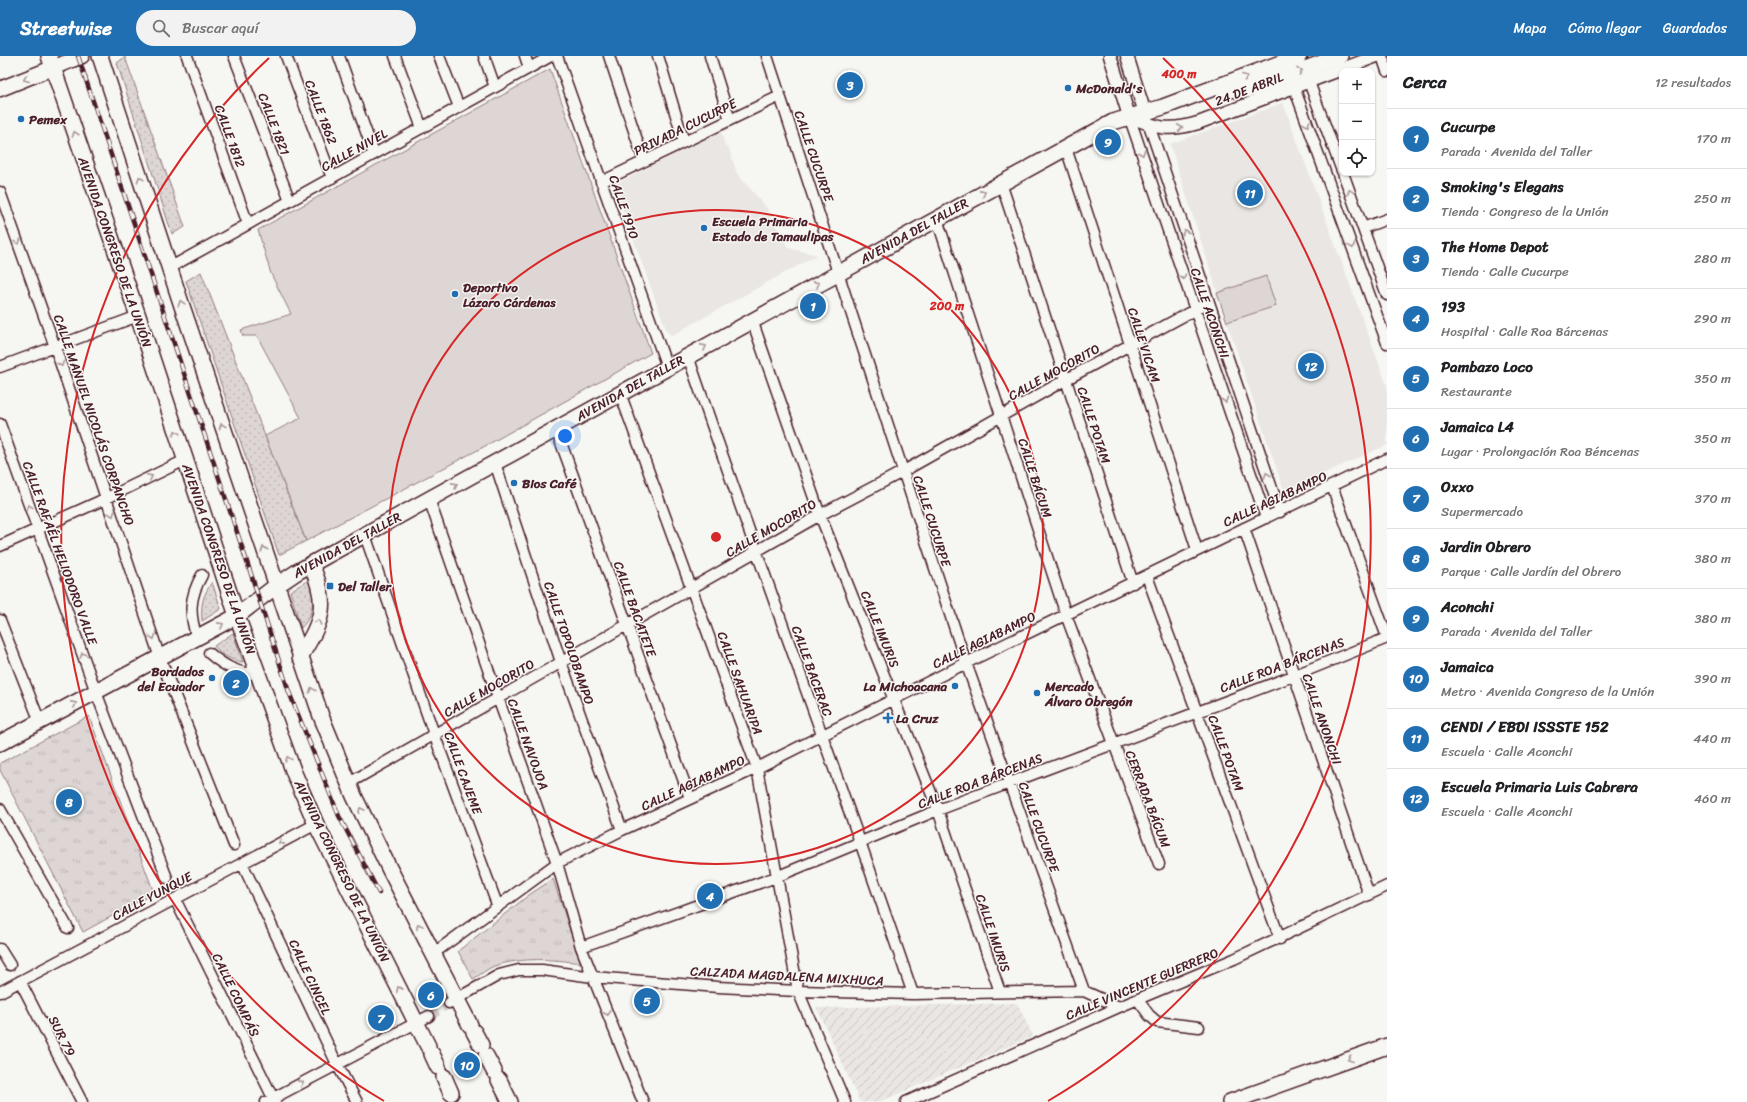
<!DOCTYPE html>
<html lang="es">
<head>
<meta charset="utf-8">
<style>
  :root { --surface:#fff; --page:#f2f2f2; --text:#202124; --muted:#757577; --line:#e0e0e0; --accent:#1f6fb2 }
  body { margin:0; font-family:Sriracha,sans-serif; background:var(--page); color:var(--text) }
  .controls { position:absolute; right:12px; top:12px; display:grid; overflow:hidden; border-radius:8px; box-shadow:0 1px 3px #0004 }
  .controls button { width:36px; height:36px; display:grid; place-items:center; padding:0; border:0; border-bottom:1px solid var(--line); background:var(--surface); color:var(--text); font:20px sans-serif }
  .you { position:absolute; left:565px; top:380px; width:14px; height:14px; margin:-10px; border:3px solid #fff; border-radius:50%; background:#1a73e8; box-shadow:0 0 0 6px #1a73e833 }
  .badge { display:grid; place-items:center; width:26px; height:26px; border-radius:50%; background:var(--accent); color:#fff; font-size:13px; font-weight:700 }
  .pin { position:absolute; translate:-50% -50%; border:2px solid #fff; box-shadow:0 1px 4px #0006 }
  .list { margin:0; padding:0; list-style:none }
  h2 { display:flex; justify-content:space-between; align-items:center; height:52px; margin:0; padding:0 16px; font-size:17px }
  h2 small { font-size:13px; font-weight:400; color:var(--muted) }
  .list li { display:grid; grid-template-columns:26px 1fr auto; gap:12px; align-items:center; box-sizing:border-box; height:60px; padding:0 16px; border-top:1px solid var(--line) }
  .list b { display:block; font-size:15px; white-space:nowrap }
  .list p { margin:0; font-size:13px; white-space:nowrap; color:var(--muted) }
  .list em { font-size:13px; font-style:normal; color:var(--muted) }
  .icon { flex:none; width:22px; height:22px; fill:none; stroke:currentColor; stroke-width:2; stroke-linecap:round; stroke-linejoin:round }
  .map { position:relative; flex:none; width:1387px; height:1046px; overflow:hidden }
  header { display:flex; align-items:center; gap:24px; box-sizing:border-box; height:56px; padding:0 20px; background:var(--accent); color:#fff }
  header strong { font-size:19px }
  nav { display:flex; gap:22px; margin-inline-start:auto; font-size:14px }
  .search { width:280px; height:36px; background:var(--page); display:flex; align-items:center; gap:10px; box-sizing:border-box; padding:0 14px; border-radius:22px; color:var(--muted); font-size:15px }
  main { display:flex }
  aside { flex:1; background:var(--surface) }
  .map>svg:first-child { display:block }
  .built { fill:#e9e6e3 }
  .industrial { fill:url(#industrial-furrows) }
  .grass { fill:url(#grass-dots); stroke:#947a80 }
  .park { fill:url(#park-tufts); stroke:#947a80 }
  .garden { fill:#ddd6d5; stroke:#947a80 }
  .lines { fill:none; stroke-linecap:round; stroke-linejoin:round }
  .minor-tunnel { stroke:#d4cbca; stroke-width:10; stroke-dasharray:10 5; stroke-linecap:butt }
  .minor-casing { stroke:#4a1f2b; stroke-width:13 }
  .tertiary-casing { stroke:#4a1f2b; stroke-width:15 }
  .secondary-casing { stroke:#4a1f2b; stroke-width:17 }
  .primary-casing { stroke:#4a1f2b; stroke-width:18 }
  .minor { stroke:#f6f6f2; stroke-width:10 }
  .tertiary { stroke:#f6f6f2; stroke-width:12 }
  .secondary { stroke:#f6f6f2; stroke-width:14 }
  .primary { stroke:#f6f6f2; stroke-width:15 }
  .rail-casing { stroke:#4a1f2b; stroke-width:4.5 }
  .rail { stroke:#f6f6f2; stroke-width:3; stroke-dasharray:9; stroke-linecap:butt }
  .oneway { stroke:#a99598 }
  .ring { fill:none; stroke:#d62828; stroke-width:2 }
  .poi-dot { fill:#1f6fb2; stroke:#f6f6f2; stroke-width:1.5 }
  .labels { text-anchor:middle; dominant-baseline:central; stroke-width:3; stroke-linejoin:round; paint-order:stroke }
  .poi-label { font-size:13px; font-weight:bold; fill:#4a1f2b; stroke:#f6f6f2; text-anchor:start }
  .street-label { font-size:13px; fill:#4a1f2b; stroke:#f6f6f2 }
  .centre { fill:#d62828; stroke:#f6f6f2; stroke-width:2 }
  .ring-label { font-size:12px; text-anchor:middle; font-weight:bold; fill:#d62828; stroke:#f6f6f2; stroke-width:3; stroke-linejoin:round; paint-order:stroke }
</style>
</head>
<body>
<header>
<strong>Streetwise</strong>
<div class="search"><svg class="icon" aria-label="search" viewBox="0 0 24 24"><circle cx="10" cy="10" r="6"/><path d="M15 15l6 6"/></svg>Buscar aquí</div>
<nav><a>Mapa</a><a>Cómo llegar</a><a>Guardados</a></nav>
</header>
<main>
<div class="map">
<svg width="1387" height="1046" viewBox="0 0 1387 1046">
  <defs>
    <pattern id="industrial-furrows" width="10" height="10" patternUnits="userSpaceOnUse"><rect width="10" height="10" fill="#e9e6e3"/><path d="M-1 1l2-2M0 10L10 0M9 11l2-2" fill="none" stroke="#c9c5c3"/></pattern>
    <pattern id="grass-dots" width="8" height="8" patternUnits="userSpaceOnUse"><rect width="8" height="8" fill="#ddd6d5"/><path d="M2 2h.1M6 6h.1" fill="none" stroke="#bfb7b7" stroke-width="1.8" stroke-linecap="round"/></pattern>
    <pattern id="park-tufts" width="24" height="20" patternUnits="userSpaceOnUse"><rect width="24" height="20" fill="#ddd6d5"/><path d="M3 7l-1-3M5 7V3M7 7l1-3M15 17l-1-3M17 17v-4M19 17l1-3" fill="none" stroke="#bfb7b7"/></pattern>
  </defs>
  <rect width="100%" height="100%" fill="#f6f6f2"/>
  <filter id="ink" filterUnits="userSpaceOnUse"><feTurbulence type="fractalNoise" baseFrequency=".025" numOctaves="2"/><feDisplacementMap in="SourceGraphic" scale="8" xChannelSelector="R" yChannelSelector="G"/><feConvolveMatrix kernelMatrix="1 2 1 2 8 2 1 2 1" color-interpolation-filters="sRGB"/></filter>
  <g filter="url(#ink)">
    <path class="built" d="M1283 47 1387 330V389L1284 435 1227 266 1170 88Z
      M721 75 725 90H728L737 118 766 151 788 192 817 199 672 279 667 276 614 129Z"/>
    <path class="industrial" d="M1017 947 1033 980 879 1046H860L817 952Z"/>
    <path class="grass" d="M125 1 185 171 172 178 117 7Z
      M201 216 306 485 279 499 186 225Z
      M312 522C315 540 314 559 301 572L290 535Z
      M212 526 221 553 202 565C201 548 202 541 212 526Z
      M233 577 243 606C230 604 223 600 214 590Z"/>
    <path class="park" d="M89 660 154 837 83 876 0 714V707Z
      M553 823 581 907C552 903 523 901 494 910 487 913 480 919 473 923L458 895 529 839Z"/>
    <path class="garden" d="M550 13 651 297 487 389 306 485 265 380 301 362 257 280H243L241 274 291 258 271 218 258 174Z
      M1266 220 1276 250 1227 266 1217 237Z"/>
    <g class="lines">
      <path class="minor-tunnel" d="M429 960 449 947"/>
      <g class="minor-casing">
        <path id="minor" d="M187 0 248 168
          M234 0 290 145
          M286 0 332 122
          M339 0 374 98
          M395 0 422 72
          M439 0 459 51
          M484 0 495 31
          M525 0 529 12
          M557 0 667 311
          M609 0 644 105
          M658 0 684 86
          M710 0 730 64
          M767 0 966 607 1084 935
          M1382 0 1387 15
          M1309 26 1342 115
          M1294 31 1387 287
          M1129 60 1266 462
          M1147 63 1280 456
          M1066 92 1197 494
          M1343 117 1387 239
          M601 126 780 40
          M1001 127 1133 527
          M0 136 55 291 160 602 234 789
          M937 163 1066 559 1159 808
          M1363 172 1387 163
          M169 212 551 0
          M752 264 820 459 938 754 1000 936
          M688 300C761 513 840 724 913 938
          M0 311 138 260
          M620 337 757 712 798 935 845 1046
          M0 368 96 636 167 822
          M556 373 690 742
          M495 407 561 606 622 774
          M1332 430 1387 581
          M429 443 498 642 557 807 581 891 643 1046
          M1244 472 1369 839
          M365 479 434 678 498 851
          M0 490 107 442 185 404
          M1147 520 1280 883
          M0 564 40 666
          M197 582C189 558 189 542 202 519
          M209 597C224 610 238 618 258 618
          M349 727 820 459 902 416 1065 324 1209 246
          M0 753 68 872
          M242 807 337 1008 357 1046
          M175 843 275 1046
          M581 891 776 821 938 754 1293 620 1387 582
          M0 893 10 909
          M434 897 557 807 622 774 757 712 966 607 1387 403
          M20 925 82 1046
          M0 936 316 768
          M1138 944 1149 959 1157 966 1199 971
          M449 947 499 919 519 914H542L593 921 718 931 798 935 913 938 1084 935 1119 951
          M266 1046 429 960
          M906 1046 1119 951 1234 903 1387 830"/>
      </g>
      <g class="tertiary-casing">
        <path id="tertiary" d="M1110 0 1129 60C1156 72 1168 76 1198 67L1377 0
          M1127 0 1145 57"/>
      </g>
      <g class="secondary-casing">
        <path id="secondary" d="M0 33 82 0"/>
      </g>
      <g class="primary-casing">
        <path id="primary" d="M49 0 138 260 237 560 294 717 316 768 428 990
          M100 0 182 250 321 660 354 740 389 812 470 969
          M1220 33 1246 34 1252 33 1340 0
          M300 601C323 563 329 550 311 508
          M0 687 237 560 276 530 297 516 1113 66 1163 51 1299 0
          M474 976 481 989
          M432 998 438 1011
          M486 1000 494 1015
          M444 1021 451 1037
          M499 1024 510 1046
          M1230 1046 1387 990"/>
      </g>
      <use href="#minor" class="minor"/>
      <use href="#tertiary" class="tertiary"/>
      <use href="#secondary" class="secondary"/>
      <use href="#primary" class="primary"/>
      <g class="rail-casing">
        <path id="rail" d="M78 0 251 518 289 636 339 760 379 837"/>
      </g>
      <use href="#rail" class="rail"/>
    </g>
    <defs><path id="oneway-chevron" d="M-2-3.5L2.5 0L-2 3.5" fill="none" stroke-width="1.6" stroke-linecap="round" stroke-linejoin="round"/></defs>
    <g class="oneway">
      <use href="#oneway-chevron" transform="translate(1300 15) rotate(-20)"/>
      <use href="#oneway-chevron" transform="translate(1245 21) rotate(-21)"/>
      <use href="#oneway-chevron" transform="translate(26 23) rotate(159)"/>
      <use href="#oneway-chevron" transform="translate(1307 68) rotate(70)"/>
      <use href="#oneway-chevron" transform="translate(1180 72) rotate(-8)"/>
      <use href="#oneway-chevron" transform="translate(75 78) rotate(-109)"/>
      <use href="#oneway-chevron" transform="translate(1142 97) rotate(71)"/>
      <use href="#oneway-chevron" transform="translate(140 123) rotate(-108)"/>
      <use href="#oneway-chevron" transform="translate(1350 136) rotate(-110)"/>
      <use href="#oneway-chevron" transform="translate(983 137) rotate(-29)"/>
      <use href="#oneway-chevron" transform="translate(1185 176) rotate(-109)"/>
      <use href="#oneway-chevron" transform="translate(18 186) rotate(70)"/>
      <use href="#oneway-chevron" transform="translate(1352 190) rotate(70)"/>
      <use href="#oneway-chevron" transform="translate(1183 221) rotate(71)"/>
      <use href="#oneway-chevron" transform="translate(817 228) rotate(-29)"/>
      <use href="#oneway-chevron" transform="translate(181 247) rotate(-108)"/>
      <use href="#oneway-chevron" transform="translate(704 291) rotate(-29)"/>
      <use href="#oneway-chevron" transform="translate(61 308) rotate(71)"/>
      <use href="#oneway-chevron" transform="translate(1225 344) rotate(71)"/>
      <use href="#oneway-chevron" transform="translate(222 370) rotate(-109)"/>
      <use href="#oneway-chevron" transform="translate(176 377) rotate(-108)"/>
      <use href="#oneway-chevron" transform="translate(1267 419) rotate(-109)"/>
      <use href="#oneway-chevron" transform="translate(150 421) rotate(-26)"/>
      <use href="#oneway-chevron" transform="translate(455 429) rotate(-29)"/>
      <use href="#oneway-chevron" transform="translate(29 451) rotate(-110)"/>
      <use href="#oneway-chevron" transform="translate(112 458) rotate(72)"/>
      <use href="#oneway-chevron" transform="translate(264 493) rotate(-108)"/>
      <use href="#oneway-chevron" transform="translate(318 566) rotate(-71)"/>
      <use href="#oneway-chevron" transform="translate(221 569) rotate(-29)"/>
      <use href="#oneway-chevron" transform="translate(153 581) rotate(72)"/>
      <use href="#oneway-chevron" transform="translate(83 599) rotate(-110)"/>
      <use href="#oneway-chevron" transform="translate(312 634) rotate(-110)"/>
      <use href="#oneway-chevron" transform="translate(74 648) rotate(-28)"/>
      <use href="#oneway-chevron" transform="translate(288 703) rotate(-110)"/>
      <use href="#oneway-chevron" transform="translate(361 754) rotate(-116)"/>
      <use href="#oneway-chevron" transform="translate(281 786) rotate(152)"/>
      <use href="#oneway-chevron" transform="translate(419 870) rotate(-118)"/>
      <use href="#oneway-chevron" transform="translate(399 933) rotate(-117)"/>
      <use href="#oneway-chevron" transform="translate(607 957) rotate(68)"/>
      <use href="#oneway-chevron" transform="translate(1350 1003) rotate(160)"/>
      <use href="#oneway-chevron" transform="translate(301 1027) rotate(-28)"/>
    </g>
  </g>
  <g class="ring">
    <circle cx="716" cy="481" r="327"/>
    <path d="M384 1045A655 655 0 0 1 269 2M1163 2A655 655 0 0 1 1048 1045"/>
  </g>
  <g class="poi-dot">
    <circle cx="1068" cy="32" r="4"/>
    <circle cx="21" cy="63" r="4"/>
    <circle cx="704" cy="172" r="4"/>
    <circle cx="455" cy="238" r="4"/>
    <circle cx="514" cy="427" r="4"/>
    <rect x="326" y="526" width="8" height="8" rx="2"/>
    <circle cx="212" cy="622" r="4"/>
    <circle cx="955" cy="630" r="4"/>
    <circle cx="1037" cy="637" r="4"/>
    <path d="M886 656h4v4h4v4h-4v4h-4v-4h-4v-4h4z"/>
  </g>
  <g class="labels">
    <g class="poi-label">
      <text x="1076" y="32">McDonald's</text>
      <text x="29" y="63">Pemex</text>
      <text x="712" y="165">Escuela Primaria<tspan x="712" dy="15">Estado de Tamaulipas</tspan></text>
      <text x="463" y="231">Deportivo<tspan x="463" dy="15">Lázaro Cárdenas</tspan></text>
      <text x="522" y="427">Bios Café</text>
      <text x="338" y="530">Del Taller</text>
      <text x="204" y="615" text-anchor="end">Bordados<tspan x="204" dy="15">del Ecuador</tspan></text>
      <text x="947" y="630" text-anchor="end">La Michoacana</text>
      <text x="1045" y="630">Mercado<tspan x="1045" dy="15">Álvaro Obregón</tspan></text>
      <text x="896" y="662">La Cruz</text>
    </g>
    <g class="street-label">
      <text transform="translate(1249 33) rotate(-21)">24 DE ABRIL</text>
      <text transform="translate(321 56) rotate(69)">CALLE 1862</text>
      <text transform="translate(274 68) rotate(69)">CALLE 1821</text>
      <text transform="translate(685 71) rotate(-26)">PRIVADA CUCURPE</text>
      <text transform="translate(230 80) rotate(70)">CALLE 1812</text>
      <text transform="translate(354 94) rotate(-29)">CALLE NIVEL</text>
      <text transform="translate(814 100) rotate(71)">CALLE CUCURPE</text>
      <text transform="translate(624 151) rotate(71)">CALLE 1910</text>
      <text transform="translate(914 175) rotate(-29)">AVENIDA DEL TALLER</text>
      <text transform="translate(115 196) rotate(71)">AVENIDA CONGRESO DE LA UNIÓN</text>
      <text transform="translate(1210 257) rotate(71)">CALLE ACONCHI</text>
      <text transform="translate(1144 289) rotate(72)">CALLE VICAM</text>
      <text transform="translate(1054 316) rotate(-29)">CALLE MOCORITO</text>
      <text transform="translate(630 332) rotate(-29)">AVENIDA DEL TALLER</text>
      <text transform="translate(94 364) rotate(71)">CALLE MANUEL NICOLÁS CORPANCHO</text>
      <text transform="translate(1094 369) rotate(72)">CALLE POTAM</text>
      <text transform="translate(1035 422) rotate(72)">CALLE BÁCUM</text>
      <text transform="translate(1275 443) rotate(-25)">CALLE AGIABAMPO</text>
      <text transform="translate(932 465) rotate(72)">CALLE CUCURPE</text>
      <text transform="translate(771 472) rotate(-30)">CALLE MOCORITO</text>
      <text transform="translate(347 489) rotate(-29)">AVENIDA DEL TALLER</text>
      <text transform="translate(60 497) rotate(70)">CALLE RAFAÉL HELIODORO VALLE</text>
      <text transform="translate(219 503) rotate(71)">AVENIDA CONGRESO DE LA UNIÓN</text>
      <text transform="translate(635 553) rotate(70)">CALLE BACATETE</text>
      <text transform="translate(880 573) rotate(68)">CALLE IMURIS</text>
      <text transform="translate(984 584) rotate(-26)">CALLE AGIABAMPO</text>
      <text transform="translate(569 587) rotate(71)">CALLE TOPOLOBAMPO</text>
      <text transform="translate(1282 609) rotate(-21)">CALLE ROA BÁRCENAS</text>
      <text transform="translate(812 615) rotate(70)">CALLE BACERAC</text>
      <text transform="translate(740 627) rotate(70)">CALLE SAHUARIPA</text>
      <text transform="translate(489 632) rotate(-30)">CALLE MOCORITO</text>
      <text transform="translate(1322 663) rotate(71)">CALLE ANONCHI</text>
      <text transform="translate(528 688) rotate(70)">CALLE NAVOJOA</text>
      <text transform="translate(1226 697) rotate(70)">CALLE POTAM</text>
      <text transform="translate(463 717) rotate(70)">CALLE CAJEME</text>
      <text transform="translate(980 725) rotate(-21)">CALLE ROA BÁRCENAS</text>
      <text transform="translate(693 727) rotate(-25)">CALLE AGIABAMPO</text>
      <text transform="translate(1148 743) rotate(69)">CERRADA BÁCUM</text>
      <text transform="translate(1039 771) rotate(70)">CALLE CUCURPE</text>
      <text transform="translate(342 815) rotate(64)">AVENIDA CONGRESO DE LA UNIÓN</text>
      <text transform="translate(152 840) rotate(-28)">CALLE YUNQUE</text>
      <text transform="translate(993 877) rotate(71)">CALLE IMURIS</text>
      <text transform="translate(787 920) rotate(3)">CALZADA MAGDALENA MIXHUCA</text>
      <text transform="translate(310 921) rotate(65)">CALLE CINCEL</text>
      <text transform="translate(1142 928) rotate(-23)">CALLE VINCENTE GUERRERO</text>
      <text transform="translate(236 939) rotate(64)">CALLE COMPÁS</text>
      <text transform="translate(62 980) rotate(63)">SUR 79</text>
    </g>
  </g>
  <circle cx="716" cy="481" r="6" class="centre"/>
  <g class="ring-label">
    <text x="1179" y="22">400 m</text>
    <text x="947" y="254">200 m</text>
  </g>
</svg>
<div class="controls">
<button>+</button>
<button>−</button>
<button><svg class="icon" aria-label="locate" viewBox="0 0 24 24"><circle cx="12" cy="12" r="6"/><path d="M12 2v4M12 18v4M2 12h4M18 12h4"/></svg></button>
</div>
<div class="you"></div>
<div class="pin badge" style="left:813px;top:250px">1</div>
<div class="pin badge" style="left:236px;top:627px">2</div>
<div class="pin badge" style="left:850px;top:29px">3</div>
<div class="pin badge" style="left:710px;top:840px">4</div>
<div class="pin badge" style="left:647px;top:945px">5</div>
<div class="pin badge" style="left:431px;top:939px">6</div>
<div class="pin badge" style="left:381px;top:962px">7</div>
<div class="pin badge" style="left:69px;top:746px">8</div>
<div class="pin badge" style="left:1108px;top:86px">9</div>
<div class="pin badge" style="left:467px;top:1009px">10</div>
<div class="pin badge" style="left:1250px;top:137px">11</div>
<div class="pin badge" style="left:1311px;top:310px">12</div>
</div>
<aside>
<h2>Cerca<small>12 resultados</small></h2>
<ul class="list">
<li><span class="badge">1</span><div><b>Cucurpe</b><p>Parada · Avenida del Taller</p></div><em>170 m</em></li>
<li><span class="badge">2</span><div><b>Smoking's Elegans</b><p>Tienda · Congreso de la Unión</p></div><em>250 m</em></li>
<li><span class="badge">3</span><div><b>The Home Depot</b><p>Tienda · Calle Cucurpe</p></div><em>280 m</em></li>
<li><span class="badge">4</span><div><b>193</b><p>Hospital · Calle Roa Bárcenas</p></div><em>290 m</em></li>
<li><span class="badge">5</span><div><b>Pambazo Loco</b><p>Restaurante</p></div><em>350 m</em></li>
<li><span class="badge">6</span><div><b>Jamaica L4</b><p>Lugar · Prolongación Roa Béncenas</p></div><em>350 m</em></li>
<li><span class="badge">7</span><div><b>Oxxo</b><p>Supermercado</p></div><em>370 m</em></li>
<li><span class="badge">8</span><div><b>Jardin Obrero</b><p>Parque · Calle Jardín del Obrero</p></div><em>380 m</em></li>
<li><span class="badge">9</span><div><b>Aconchi</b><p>Parada · Avenida del Taller</p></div><em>380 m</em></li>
<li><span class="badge">10</span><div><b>Jamaica</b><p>Metro · Avenida Congreso de la Unión</p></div><em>390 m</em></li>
<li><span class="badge">11</span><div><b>CENDI / EBDI ISSSTE 152</b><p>Escuela · Calle Aconchi</p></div><em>440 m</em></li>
<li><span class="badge">12</span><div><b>Escuela Primaria Luis Cabrera</b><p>Escuela · Calle Aconchi</p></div><em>460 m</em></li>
</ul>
</aside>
</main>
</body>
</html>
